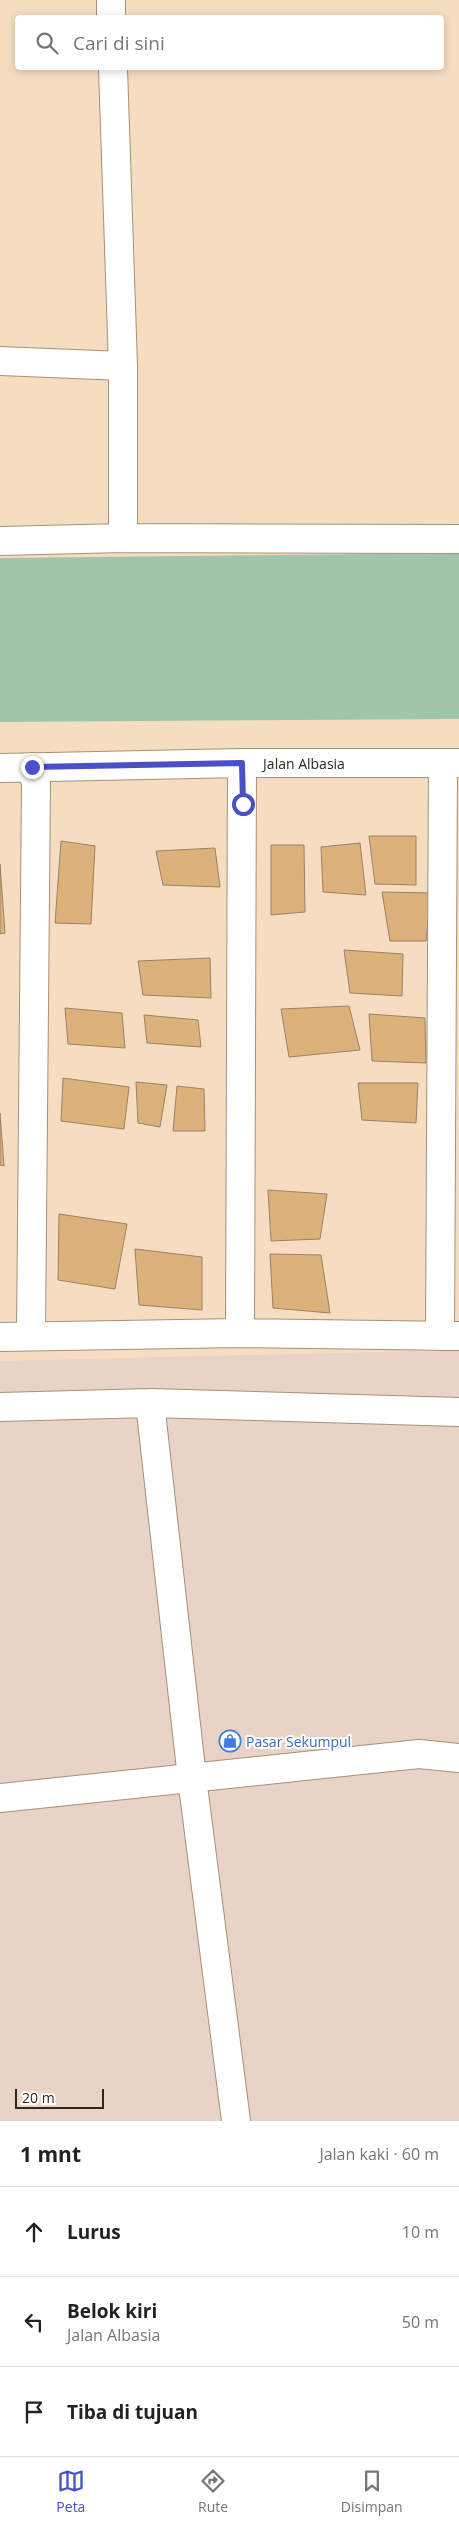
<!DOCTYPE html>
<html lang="id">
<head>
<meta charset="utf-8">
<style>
  :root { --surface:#fff; --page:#f2f2f2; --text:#222; --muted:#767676; --line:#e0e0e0; --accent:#4a50c6 }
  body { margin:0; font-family:"Open Sans",sans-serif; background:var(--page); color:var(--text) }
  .scale { position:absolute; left:15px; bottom:12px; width:89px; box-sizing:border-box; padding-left:5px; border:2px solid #2f261c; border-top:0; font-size:14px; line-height:18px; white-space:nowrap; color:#2f261c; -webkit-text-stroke:4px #fff; paint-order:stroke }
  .stop { position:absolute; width:15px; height:15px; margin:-11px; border:4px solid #4a50c6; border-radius:50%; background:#fff }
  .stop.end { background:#4a50c6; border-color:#fff; box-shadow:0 1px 5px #0008 }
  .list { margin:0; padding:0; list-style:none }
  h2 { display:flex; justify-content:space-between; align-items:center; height:65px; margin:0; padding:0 20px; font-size:21px }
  h2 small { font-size:16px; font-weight:400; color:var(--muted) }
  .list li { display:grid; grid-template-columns:32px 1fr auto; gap:15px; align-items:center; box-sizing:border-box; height:90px; padding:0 20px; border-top:1px solid var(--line) }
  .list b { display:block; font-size:19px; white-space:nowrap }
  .list p { margin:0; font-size:16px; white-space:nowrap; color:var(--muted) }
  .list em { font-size:16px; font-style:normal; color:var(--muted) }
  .icon { flex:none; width:28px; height:28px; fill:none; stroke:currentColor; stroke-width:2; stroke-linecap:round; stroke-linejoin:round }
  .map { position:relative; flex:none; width:459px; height:2121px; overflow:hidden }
  .search { position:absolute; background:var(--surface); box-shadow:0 2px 8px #0003; left:15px; right:15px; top:15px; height:55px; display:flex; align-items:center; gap:12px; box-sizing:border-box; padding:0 18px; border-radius:5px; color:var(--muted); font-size:19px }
  .sheet { height:335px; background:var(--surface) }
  nav { display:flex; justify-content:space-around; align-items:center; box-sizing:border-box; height:70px; border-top:1px solid var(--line); background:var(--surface); font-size:14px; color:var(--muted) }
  nav a { display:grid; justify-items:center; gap:2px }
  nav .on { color:var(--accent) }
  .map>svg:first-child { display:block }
  .commercial { fill:#e9d3c7 }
  .green { fill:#9fc6ab }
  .building { fill:#ddb17a; stroke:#988269 }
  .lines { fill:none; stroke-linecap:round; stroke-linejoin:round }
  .minor-casing { stroke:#a79077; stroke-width:30 }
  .minor { stroke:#fff; stroke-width:28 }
  .route { stroke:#4a50c6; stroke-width:6 }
  .labels { text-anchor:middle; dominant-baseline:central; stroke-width:4; stroke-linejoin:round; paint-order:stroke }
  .street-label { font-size:14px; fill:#2f261c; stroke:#fff }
  .shop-label { font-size:14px; fill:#366cbe; stroke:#fff; text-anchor:start }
</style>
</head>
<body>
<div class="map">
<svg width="459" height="2121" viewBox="0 0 459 2121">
  <rect width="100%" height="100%" fill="#f6ddc2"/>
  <path class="commercial" d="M459 1350V2121H0V1361Z"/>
  <path class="green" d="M459 553V719L0 722V558Z"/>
  <path class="building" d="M369 836H416V885L375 884Z
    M61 841 95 846 91 924 55 923Z
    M360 843 366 895 323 892 321 847Z
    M271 845H304L305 912 271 915Z
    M215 848 220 887 163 885 156 851Z
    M0 864 5 933 0 934Z
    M382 892 431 893 426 941H390Z
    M344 950 403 954 402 996 350 993Z
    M210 958 211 998 143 995 138 961Z
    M349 1006 360 1050 289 1057 281 1009Z
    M65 1008 122 1013 125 1048 68 1044Z
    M369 1014 425 1018 426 1063 372 1061Z
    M144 1015 198 1020 201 1047 147 1043Z
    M63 1078 129 1087 124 1129 61 1121Z
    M136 1082 167 1085 160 1127 138 1123Z
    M358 1083H418L416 1123 362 1120Z
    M177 1086 204 1089 205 1131H173Z
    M0 1113 4 1166 0 1165Z
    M268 1190 327 1194 320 1239 271 1241Z
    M59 1214 127 1224 115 1289 58 1280Z
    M135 1249 202 1257V1310L139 1305Z
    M270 1254 321 1255 330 1313 273 1308Z"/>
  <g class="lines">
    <g class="minor-casing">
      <path id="minor" d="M111 0V18
        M113 68 123 366V538
        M0 361 123 366
        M0 541 123 538 459 539
        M0 768 242 763H459
        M240 1333 242 763
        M31 1335 36 784 32 767
        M440 1336 443 763
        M0 1337 240 1333 458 1336
        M150 1403 192 1778 236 2121
        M0 1407 150 1403 459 1412
        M0 1798 419 1754 459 1758"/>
    </g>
    <use href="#minor" class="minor"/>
  </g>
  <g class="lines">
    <path class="route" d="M32 767 242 763 243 804"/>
  </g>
  <defs>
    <g id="shop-ring" transform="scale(1.125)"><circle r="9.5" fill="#fff" stroke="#3f7fe0" stroke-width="1.5"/><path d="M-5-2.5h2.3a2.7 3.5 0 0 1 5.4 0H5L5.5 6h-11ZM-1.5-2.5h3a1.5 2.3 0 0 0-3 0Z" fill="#3f7fe0"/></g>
  </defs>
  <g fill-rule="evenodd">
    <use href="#shop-ring" x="230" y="1741"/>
  </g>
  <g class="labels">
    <g class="street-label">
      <text x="304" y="763">Jalan Albasia</text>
    </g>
    <g class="shop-label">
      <text x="246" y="1741">Pasar Sekumpul</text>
    </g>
  </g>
</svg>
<div class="scale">20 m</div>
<div class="stop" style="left:243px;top:804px"></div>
<div class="stop end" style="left:32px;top:767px"></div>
<div class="search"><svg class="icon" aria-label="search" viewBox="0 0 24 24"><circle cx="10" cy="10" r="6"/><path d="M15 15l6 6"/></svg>Cari di sini</div>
</div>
<section class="sheet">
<h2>1 mnt<small>Jalan kaki · 60 m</small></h2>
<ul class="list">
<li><svg class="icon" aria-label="ahead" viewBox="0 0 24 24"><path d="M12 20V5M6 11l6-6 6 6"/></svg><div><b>Lurus</b></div><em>10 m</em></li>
<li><svg class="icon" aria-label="left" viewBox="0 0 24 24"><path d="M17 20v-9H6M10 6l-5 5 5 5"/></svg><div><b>Belok kiri</b><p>Jalan Albasia</p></div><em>50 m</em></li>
<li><svg class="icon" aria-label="arrive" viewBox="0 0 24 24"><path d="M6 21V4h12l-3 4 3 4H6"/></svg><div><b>Tiba di tujuan</b></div></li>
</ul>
</section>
<nav>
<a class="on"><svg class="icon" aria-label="map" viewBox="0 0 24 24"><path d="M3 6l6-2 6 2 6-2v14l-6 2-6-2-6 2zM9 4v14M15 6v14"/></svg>Peta</a>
<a><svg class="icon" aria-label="directions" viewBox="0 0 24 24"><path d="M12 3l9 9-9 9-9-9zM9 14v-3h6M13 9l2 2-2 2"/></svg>Rute</a>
<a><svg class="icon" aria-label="saved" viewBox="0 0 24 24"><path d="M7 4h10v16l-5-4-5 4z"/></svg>Disimpan</a>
</nav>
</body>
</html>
